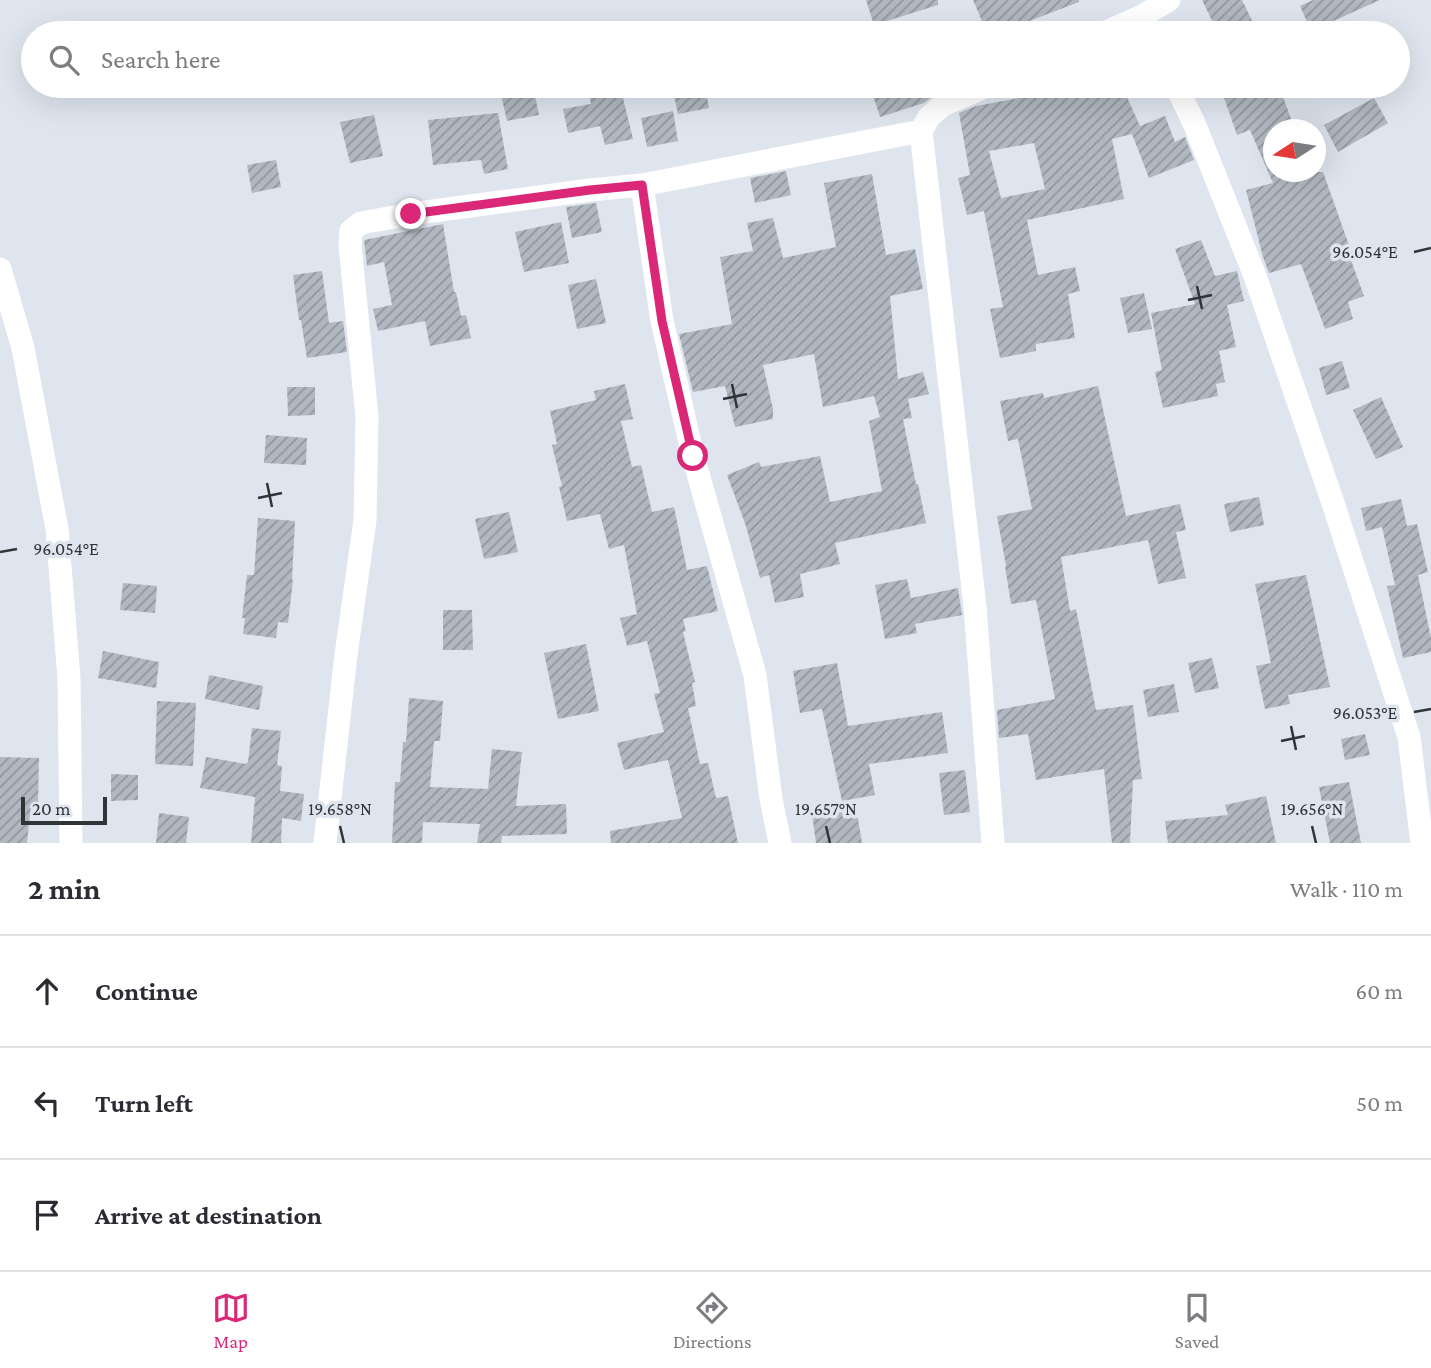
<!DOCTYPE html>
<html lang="en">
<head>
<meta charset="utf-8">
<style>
  :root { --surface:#fff; --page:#f7f7f7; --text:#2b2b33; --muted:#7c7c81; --line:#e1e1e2; --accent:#db2777 }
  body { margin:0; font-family:"Crimson Pro",serif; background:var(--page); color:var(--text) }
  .compass { position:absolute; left:1263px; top:119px; width:63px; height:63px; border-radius:50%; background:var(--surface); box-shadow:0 7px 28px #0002; rotate:258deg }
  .scale { position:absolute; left:21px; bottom:18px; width:86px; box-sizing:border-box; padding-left:7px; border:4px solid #313437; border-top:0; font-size:19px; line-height:24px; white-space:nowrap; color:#313437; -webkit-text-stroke:5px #dfe5ef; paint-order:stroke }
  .stop { position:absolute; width:21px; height:21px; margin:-16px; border:5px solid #db2777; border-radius:50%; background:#fff }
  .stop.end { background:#db2777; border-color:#fff; box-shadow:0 2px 7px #0008 }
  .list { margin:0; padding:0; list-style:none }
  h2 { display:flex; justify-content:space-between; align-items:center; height:91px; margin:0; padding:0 28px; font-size:30px }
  h2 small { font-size:23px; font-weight:400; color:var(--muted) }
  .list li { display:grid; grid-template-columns:46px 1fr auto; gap:21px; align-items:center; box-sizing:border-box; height:112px; padding:0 28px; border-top:2px solid var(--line) }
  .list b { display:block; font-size:26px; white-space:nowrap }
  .list em { font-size:23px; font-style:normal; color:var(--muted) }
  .icon { flex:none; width:38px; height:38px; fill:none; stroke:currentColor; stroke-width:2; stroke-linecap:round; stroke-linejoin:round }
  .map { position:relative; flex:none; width:1431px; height:843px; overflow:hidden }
  .search { position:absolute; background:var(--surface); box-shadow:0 7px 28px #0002; left:21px; right:21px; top:21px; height:77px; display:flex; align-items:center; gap:18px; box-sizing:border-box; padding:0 24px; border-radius:38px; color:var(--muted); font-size:26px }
  .sheet { height:427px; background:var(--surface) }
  nav { display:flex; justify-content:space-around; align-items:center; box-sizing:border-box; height:98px; border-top:2px solid var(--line); background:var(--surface); font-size:19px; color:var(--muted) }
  nav a { display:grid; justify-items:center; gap:4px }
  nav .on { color:var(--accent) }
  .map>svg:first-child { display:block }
  .building { fill:url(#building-hatch); fill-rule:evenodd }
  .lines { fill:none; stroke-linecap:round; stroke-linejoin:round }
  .minor { stroke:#fff; stroke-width:23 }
  .route { stroke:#db2777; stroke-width:9 }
  .ticks { fill:none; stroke:#313437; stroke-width:2.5 }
  .ticks-label { font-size:18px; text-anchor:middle; fill:#313437; stroke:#dfe5ef; stroke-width:7; stroke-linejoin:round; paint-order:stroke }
</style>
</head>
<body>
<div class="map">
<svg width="1431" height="843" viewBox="0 0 1431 843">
  <defs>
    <pattern id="building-hatch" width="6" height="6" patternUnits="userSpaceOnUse" patternTransform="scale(1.75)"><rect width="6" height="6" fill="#b1b8c1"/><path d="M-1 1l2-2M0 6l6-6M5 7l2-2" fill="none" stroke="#91969e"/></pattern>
  </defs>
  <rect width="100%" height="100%" fill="#dfe5ef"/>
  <path class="building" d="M866 0H938V5L874 25Z
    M973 0H1079V2L1024 23 1028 33H987Z
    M1202 0H1242L1258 33H1218Z
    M1313 0H1380L1311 31 1300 6Z
    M499 86H533L539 115 507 121Z
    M587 86H620L633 139 605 145 600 126 568 133 563 109 591 104Z
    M672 86H705L709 108 678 114Z
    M870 86H952L937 92 924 103 880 117Z
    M1068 86H1122L1140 126 1165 116 1175 142 1185 137 1194 160 1149 178 1132 134 1112 139 1124 199 1027 220 1038 275 1075 267 1080 291 1068 294 1075 338 1036 344V351L1000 358 990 309 1003 307 984 211 967 215 958 178 970 175 959 113 976 106 1024 97ZM1034 143 1045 189 1001 198 989 151Z
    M1220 86H1279L1294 127 1288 130H1273V172H1323L1350 248 1347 249 1364 296 1348 302 1353 319 1325 329 1301 264 1269 273 1263 257 1246 190 1273 183 1250 130 1237 135Z
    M1374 98 1388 123 1338 152 1324 125Z
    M673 111 678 141 647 147 641 118Z
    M498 113 508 169 484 174 481 160 433 165 428 120Z
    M374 115 383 156 350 163 340 122Z
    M276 160 281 187 252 193 247 165Z
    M786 171 791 195 755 203 750 178Z
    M872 174 886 255 915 249 923 289 890 296 898 379 923 372 929 394 908 399 912 418 903 419 916 484H918L926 523 835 543 840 564 800 574 804 597 775 603 769 575 760 578 746 526 727 475 759 462 761 467 820 456 830 502 882 491 869 421 880 417 874 396 823 407 814 354 763 365 773 409V419L735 427 725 386 693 392 679 334 732 324 720 257 753 251 747 223 773 218 783 258 836 247 824 183Z
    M596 203 602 232 572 238 566 207Z
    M561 222 569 263 524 272 515 232Z
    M443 224 454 292H456L461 316 466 315 471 338 430 346 425 321 378 331 373 309 392 305 384 262 367 266 364 240Z
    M1201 240 1215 276 1237 271 1244 301 1227 305 1236 347 1219 351 1225 382 1216 384 1218 396 1163 408 1155 372 1162 370 1151 313 1195 304 1175 249Z
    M322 271 329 323 343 321 347 352 307 358 301 320H299L293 275Z
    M596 279 606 323 577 329 568 285Z
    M1144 293 1152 329 1128 333 1120 298Z
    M1342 361 1350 388 1326 395 1319 368Z
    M625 384 633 419 621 421 632 467 641 465 652 512 674 507 687 570 707 566 718 611 683 619 686 631 683 632 695 682 692 683 696 706 688 708 700 764 708 763 716 798 728 796 738 843H611L610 831 682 818 668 760 624 770 617 743 664 732 654 694 660 693 647 641 627 646 620 618 637 614 624 545 609 549 600 514 567 521 559 487 562 486 552 445 557 444 550 411 596 400 594 391Z
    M1098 386 1126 516 1180 504 1186 530 1176 532 1186 578 1158 584 1148 540 1061 557 1070 611 1076 609 1096 710 1133 705 1142 779 1133 780 1130 843H1112L1104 769 1036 780 1028 734 999 738 997 710 1055 699 1036 600 1011 604 1005 566H1006L997 516 1032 509 1018 439 1008 441 1000 401 1043 393 1044 398Z
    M287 387H315V415L288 416Z
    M1381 397 1403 447 1376 459 1353 410Z
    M266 435 307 438 306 465 264 463Z
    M1259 497 1264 525 1230 532 1224 504Z
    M1401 499 1407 526 1417 524 1428 572 1418 575 1431 638V652L1403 658 1387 586 1395 585 1382 527 1366 531 1361 508Z
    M509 512 518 552 484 559 475 519Z
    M258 518 295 521 292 580H293L288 623 278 622 276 638 243 634 245 618H242L247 575H254Z
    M1306 575 1330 687 1288 695 1290 704 1265 709 1256 666 1271 663 1255 584Z
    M907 579 911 598 958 588 962 615 915 624 917 633 885 639 875 585Z
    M123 583 157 586 155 613 120 610Z
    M443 610H472L473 650H443Z
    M586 644 599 711 558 719 544 653Z
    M103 651 159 662 156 688 98 678Z
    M1212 658 1219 688 1195 693 1188 663Z
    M837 663 848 726 942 712 948 753 869 764 875 795 842 801 822 709 800 713 793 671Z
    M209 675 263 686 259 710 205 699Z
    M1174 684 1179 712 1148 717 1143 690Z
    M409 698 443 701 440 741H434L430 787 488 789 492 749 522 752 516 806 566 804 567 834 502 836 501 843H477L480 824 423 822 422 843H392L395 782H400L403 742H406Z
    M157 701 196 703 193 766 155 764Z
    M252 728 281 731 277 765 282 766 280 791 304 794 301 821 282 818 281 843H251L255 797 200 788 206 757 246 764 248 762Z
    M1365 734 1370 755 1345 760 1341 739Z
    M0 757 39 758 38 806 31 805 27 843H0Z
    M965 770 970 812 944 815 939 773Z
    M111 774 138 775V800L111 801Z
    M1349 782 1361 843H1330L1319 787Z
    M1266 796 1276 843H1168L1165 821 1228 815 1225 805Z
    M856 807 862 843H816L812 814Z
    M159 813 189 817 186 843H156Z"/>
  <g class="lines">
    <path class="minor" d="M1104 33 1142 16 1169 0
      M987 86 943 105 929 117 921 131 975 607 993 843
      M1176 86 1194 123 1255 276 1332 500 1409 737 1422 843
      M642 185 662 321 693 456 755 675 771 799 780 843
      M0 269 23 348 57 529 69 678 71 843
      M325 843 346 655 365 520 367 417 350 245 351 231 361 223 411 214 590 190 642 185 921 131"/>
  </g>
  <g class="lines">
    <path class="route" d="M411 214 590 190 642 185 662 321 693 456"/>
  </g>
  <path class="ticks" d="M1414 252 1431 248M1197 286 1202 309M1188 300 1212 295M732 384 737 408M723 399 747 394M267 483 272 507M258 498 282 493M0 552 17 549M1414 712 1431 709M1291 726 1296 750M1281 741 1305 736M340 826 344 843M826 826 830 843M1312 826 1316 843"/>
  <g class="ticks-label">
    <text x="1365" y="258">96.054°E</text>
    <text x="66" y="555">96.054°E</text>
    <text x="1365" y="719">96.053°E</text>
    <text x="340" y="815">19.658°N</text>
    <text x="826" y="815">19.657°N</text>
    <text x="1312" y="815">19.656°N</text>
  </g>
</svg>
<svg class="compass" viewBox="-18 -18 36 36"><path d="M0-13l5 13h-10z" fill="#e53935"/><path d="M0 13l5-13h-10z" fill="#7c7c81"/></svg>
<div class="scale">20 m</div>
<div class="stop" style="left:693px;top:456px"></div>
<div class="stop end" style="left:411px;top:214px"></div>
<div class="search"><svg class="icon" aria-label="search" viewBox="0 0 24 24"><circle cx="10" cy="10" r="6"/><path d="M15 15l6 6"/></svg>Search here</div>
</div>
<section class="sheet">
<h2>2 min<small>Walk · 110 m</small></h2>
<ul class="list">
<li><svg class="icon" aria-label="ahead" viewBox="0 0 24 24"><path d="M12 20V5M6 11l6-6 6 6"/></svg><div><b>Continue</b></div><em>60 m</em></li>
<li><svg class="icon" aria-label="left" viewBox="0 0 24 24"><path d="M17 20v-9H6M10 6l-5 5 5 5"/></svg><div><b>Turn left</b></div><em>50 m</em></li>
<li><svg class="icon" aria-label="arrive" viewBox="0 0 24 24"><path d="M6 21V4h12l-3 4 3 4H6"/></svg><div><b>Arrive at destination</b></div></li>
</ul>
</section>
<nav>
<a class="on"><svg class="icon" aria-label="map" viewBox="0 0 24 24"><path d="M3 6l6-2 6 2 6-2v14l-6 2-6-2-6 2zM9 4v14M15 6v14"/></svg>Map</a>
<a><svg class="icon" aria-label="directions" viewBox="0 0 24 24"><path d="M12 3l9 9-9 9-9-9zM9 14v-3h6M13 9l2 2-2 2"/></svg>Directions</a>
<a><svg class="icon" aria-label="saved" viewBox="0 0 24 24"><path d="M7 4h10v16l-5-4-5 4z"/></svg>Saved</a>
</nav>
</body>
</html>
